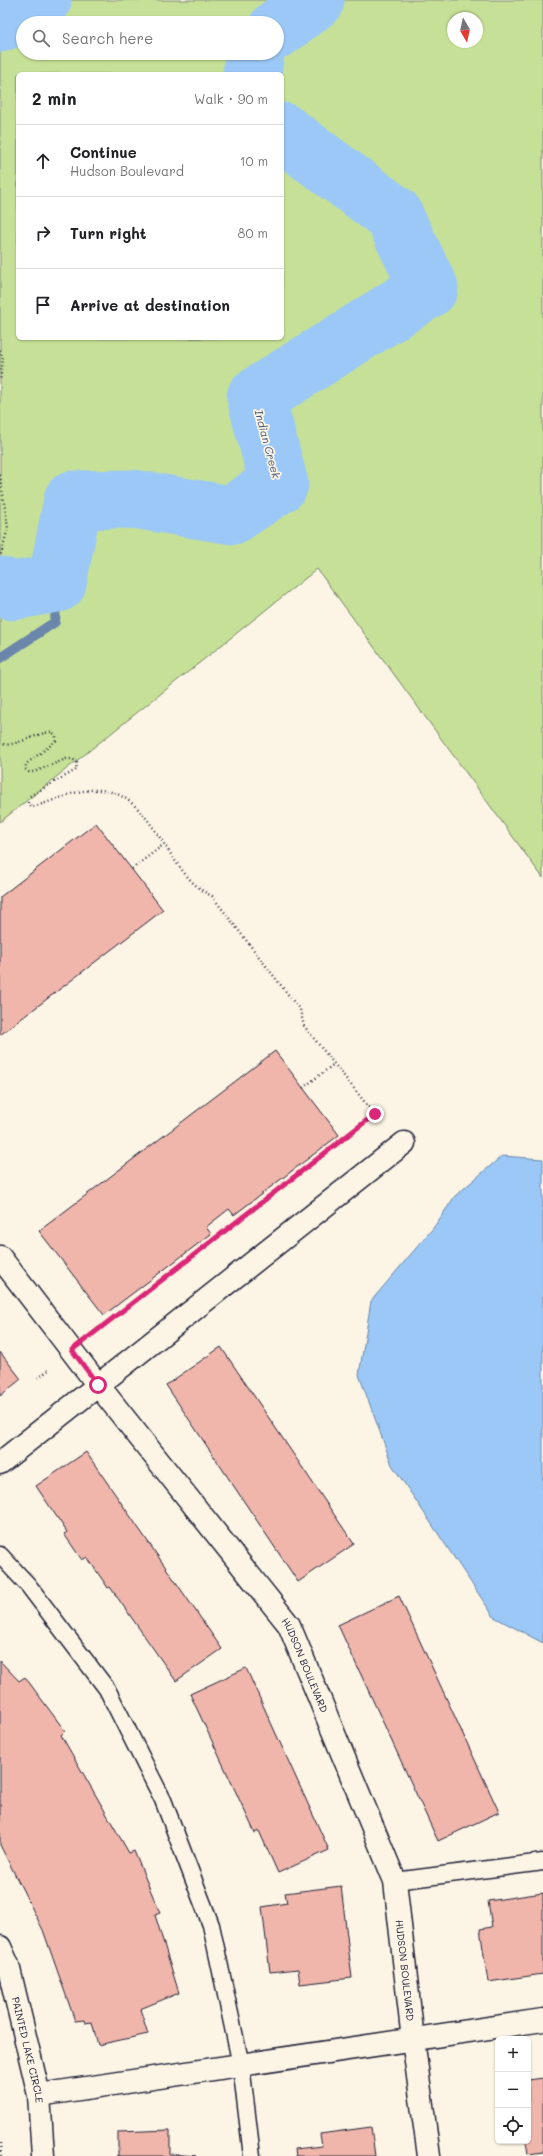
<!DOCTYPE html>
<html lang="en">
<head>
<meta charset="utf-8">
<style>
  :root { --surface:#fff; --page:#f2f2f2; --text:#202124; --muted:#757577; --line:#e0e0e0 }
  body { margin:0; font-family:Mali,sans-serif; background:var(--page); color:var(--text) }
  .controls { position:absolute; right:12px; bottom:12px; display:grid; overflow:hidden; border-radius:6px; box-shadow:0 1px 3px #0004 }
  .controls button { width:36px; height:36px; display:grid; place-items:center; padding:0; border:0; border-bottom:1px solid var(--line); background:var(--surface); color:var(--text); font:20px sans-serif }
  .compass { position:absolute; left:447px; top:12px; width:36px; height:36px; border-radius:50%; background:var(--surface); box-shadow:0 1px 3px #0004; rotate:171deg }
  .stop { position:absolute; width:12px; height:12px; margin:-9px; border:3px solid #db2777; border-radius:50%; background:#fff }
  .stop.end { background:#db2777; border-color:#fff; box-shadow:0 1px 4px #0008 }
  .list { margin:0; padding:0; list-style:none }
  h2 { display:flex; justify-content:space-between; align-items:center; height:52px; margin:0; padding:0 16px; font-size:17px }
  h2 small { font-size:13px; font-weight:400; color:var(--muted) }
  .list li { display:grid; grid-template-columns:26px 1fr auto; gap:12px; align-items:center; box-sizing:border-box; height:72px; padding:0 16px; border-top:1px solid var(--line) }
  .list b { display:block; font-size:15px; white-space:nowrap }
  .list p { margin:0; font-size:13px; white-space:nowrap; color:var(--muted) }
  .list em { font-size:13px; font-style:normal; color:var(--muted) }
  .icon { flex:none; width:22px; height:22px; fill:none; stroke:currentColor; stroke-width:2; stroke-linecap:round; stroke-linejoin:round }
  .map { position:relative; flex:none; width:543px; height:2156px; overflow:hidden }
  .search { position:absolute; background:var(--surface); box-shadow:0 1px 3px #0004; left:16px; top:16px; width:268px; height:44px; display:flex; align-items:center; gap:10px; box-sizing:border-box; padding:0 14px; border-radius:22px; color:var(--muted); font-size:15px }
  .panel { position:absolute; background:var(--surface); box-shadow:0 1px 3px #0004; left:16px; top:72px; width:268px; height:268px; border-radius:6px }
  .map>svg:first-child { display:block }
  .green { fill:#c6e197; stroke:#748269; fill-rule:evenodd }
  .water { fill:#9bc8f6; stroke:#6b86ab }
  .lines { fill:none; stroke-linecap:round; stroke-linejoin:round }
  .stream { stroke:#6b86ab; stroke-width:10 }
  .river { stroke:#9bc8f6; stroke-width:59 }
  .building { fill:#f0b6ab; stroke:#22223b }
  .lane-casing { stroke:#22223b; stroke-width:19 }
  .street-casing { stroke:#22223b; stroke-width:25 }
  .path { stroke:#22223b; stroke-width:2.5; stroke-dasharray:1 3; stroke-linecap:butt }
  .lane { stroke:#fcf5e5; stroke-width:16 }
  .street { stroke:#fcf5e5; stroke-width:22 }
  .route { stroke:#db2777; stroke-width:5 }
  .labels { text-anchor:middle; dominant-baseline:central; stroke-width:3.5; stroke-linejoin:round; paint-order:stroke }
  .street-label { font-size:10px; fill:#22223b; stroke:#fcf5e5 }
  .water-label { font-size:11px; font-style:italic; fill:#465473; stroke:#fcf5e5 }
</style>
</head>
<body>
<div class="map">
<svg width="543" height="2156" viewBox="0 0 543 2156">
  <rect width="100%" height="100%" fill="#fcf5e5"/>
  <filter id="ink" filterUnits="userSpaceOnUse"><feTurbulence type="fractalNoise" baseFrequency=".025" numOctaves="2"/><feDisplacementMap in="SourceGraphic" scale="8" xChannelSelector="R" yChannelSelector="G"/><feConvolveMatrix kernelMatrix="1 2 1 2 8 2 1 2 1" color-interpolation-filters="sRGB"/></filter>
  <g filter="url(#ink)">
    <path class="green" d="M0 0H543V878L317 569 0 822ZM453 18H477V42H453ZM23 23H277V53H23ZM18 74H282V338H18Z"/>
    <path class="water" d="M502 1156 543 1159V1643L494 1617 392 1465 359 1375 371 1301 434 1227 455 1196Z"/>
    <g class="lines">
      <path class="stream" d="M0 658 55 622 57 583"/>
      <path class="river" d="M0 23 42 0
        M277 29 315 0
        M252 74 255 53
        M0 586 12 591 57 583 73 500 133 499 232 515 279 484 256 397 429 288 393 214 282 132"/>
    </g>
    <path class="building" d="M96 823 163 910 0 1035V897Z
      M275 1051 339 1135 234 1215 229 1209 206 1227 211 1234 104 1315 39 1231Z
      M221 1347 354 1544 298 1582 166 1385Z
      M0 1352 21 1379 0 1396Z
      M86 1452 222 1649 176 1681 110 1587 108 1588 87 1557 82 1560 64 1534 67 1532 36 1486Z
      M399 1596 499 1812 438 1841 338 1625Z
      M0 1661 19 1681 25 1677 65 1731 61 1735 129 1853 134 1851 160 1913 155 1915 179 1993 140 2009 148 2034 98 2045 92 2022 85 2023 84 2020 75 2021 43 1930 0 1845Z
      M246 1668 329 1850 278 1873 259 1831 255 1833 190 1694Z
      M341 1886 352 1978 300 1984 298 1969 270 1972 262 1907 287 1903 285 1893Z
      M543 1893V1974L488 1982 480 1929 492 1927 488 1901Z
      M543 2078V2152L528 2154 526 2141H528V2080Z
      M371 2127 375 2156H296L295 2149 322 2146 320 2134Z
      M170 2130V2154L196 2156H116H118V2132Z"/>
    <g class="lines">
      <g class="lane-casing">
        <path id="lane" d="M0 1555 28 1585 107 1689 163 1800 211 1925 241 2065 252 2156
          M395 1881 543 1862"/>
      </g>
      <g class="street-casing">
        <g id="street">
          <path id="s1" d="M0 1257 98 1385 289 1625 395 1881 413 2040 429 2156"/>
          <path d="M0 1463 404 1143"/>
          <path id="s2" d="M0 1947 8 1965 39 2095 43 2156"/>
          <path d="M39 2095 543 2020"/>
        </g>
      </g>
      <path class="path" d="M0 350 3 359 0 381
        M0 475 8 528 0 557
        M0 743C10 750 38 732 52 732L56 736V741L26 764 25 769 29 772H34L66 759H73L77 763 76 770 28 797V803L32 807C53 802 73 790 94 790 153 787 165 875 212 896L300 1010 304 1026 375 1115 94 1333
        M132 869 163 845
        M303 1088 334 1064
        M38 1378 50 1369
        M0 2143 1 2156"/>
      <use href="#lane" class="lane"/>
      <use href="#street" class="street"/>
    </g>
  </g>
  <g class="lines" filter="url(#ink)">
    <path class="route" d="M98 1385 72 1350 375 1114"/>
  </g>
  <g class="labels">
    <g class="street-label">
      <text stroke="none"><textPath href="#s1" startOffset="511">HUDSON BOULEVARD</textPath></text>
      <text stroke="none"><textPath href="#s1" startOffset="835">HUDSON BOULEVARD</textPath></text>
      <text stroke="none"><textPath href="#s2" startOffset="107">PAINTED LAKE CIRCLE</textPath></text>
    </g>
    <g class="water-label">
      <text transform="translate(268 444) rotate(75)">Indian Creek</text>
    </g>
  </g>
</svg>
<div class="controls">
<button>+</button>
<button>−</button>
<button><svg class="icon" aria-label="locate" viewBox="0 0 24 24"><circle cx="12" cy="12" r="6"/><path d="M12 2v4M12 18v4M2 12h4M18 12h4"/></svg></button>
</div>
<svg class="compass" viewBox="-18 -18 36 36"><path d="M0-13l5 13h-10z" fill="#e53935"/><path d="M0 13l5-13h-10z" fill="#757577"/></svg>
<div class="stop" style="left:98px;top:1385px"></div>
<div class="stop end" style="left:375px;top:1114px"></div>
<div class="search"><svg class="icon" aria-label="search" viewBox="0 0 24 24"><circle cx="10" cy="10" r="6"/><path d="M15 15l6 6"/></svg>Search here</div>
<section class="panel">
<h2>2 min<small>Walk · 90 m</small></h2>
<ul class="list">
<li><svg class="icon" aria-label="ahead" viewBox="0 0 24 24"><path d="M12 20V5M6 11l6-6 6 6"/></svg><div><b>Continue</b><p>Hudson Boulevard</p></div><em>10 m</em></li>
<li><svg class="icon" aria-label="right" viewBox="0 0 24 24"><path d="M7 20v-9h11M14 6l5 5-5 5"/></svg><div><b>Turn right</b></div><em>80 m</em></li>
<li><svg class="icon" aria-label="arrive" viewBox="0 0 24 24"><path d="M6 21V4h12l-3 4 3 4H6"/></svg><div><b>Arrive at destination</b></div></li>
</ul>
</section>
</div>
</body>
</html>
